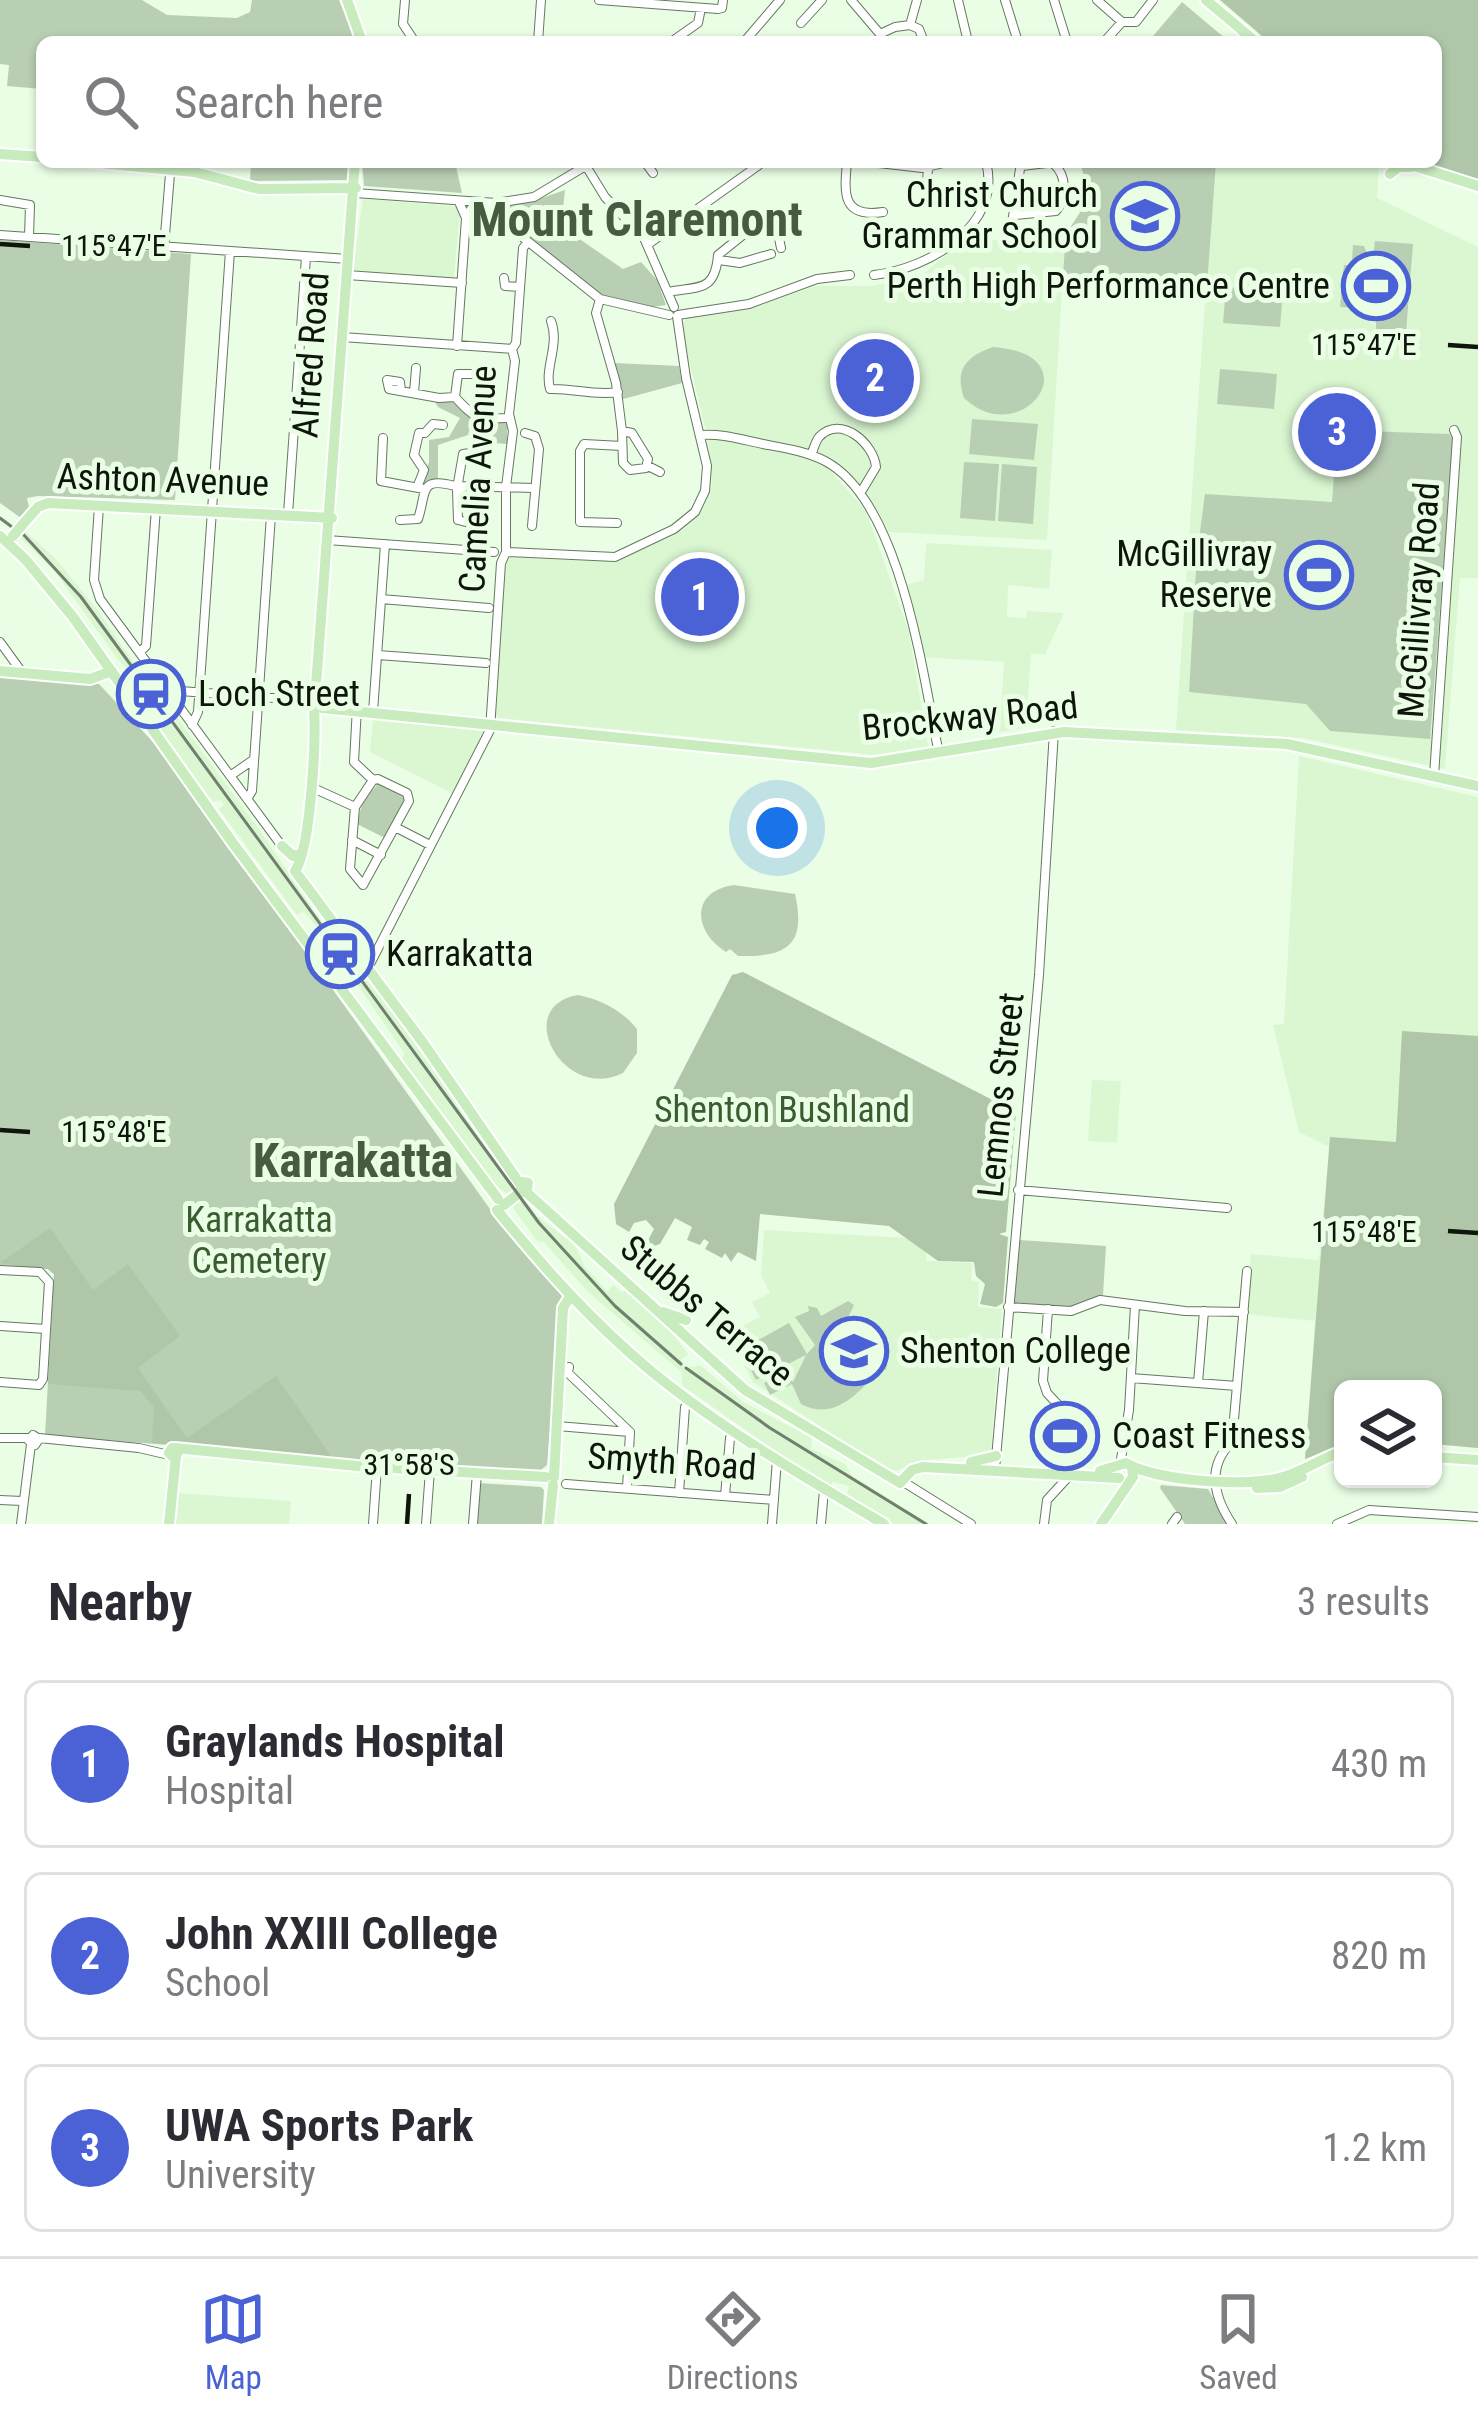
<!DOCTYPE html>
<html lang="en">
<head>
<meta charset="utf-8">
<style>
  :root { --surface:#fff; --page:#f7f7f7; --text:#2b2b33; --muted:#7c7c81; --line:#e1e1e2; --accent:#4a62d6 }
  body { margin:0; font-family:"Roboto Condensed",sans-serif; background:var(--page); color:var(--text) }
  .controls { position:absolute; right:36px; bottom:36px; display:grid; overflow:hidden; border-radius:18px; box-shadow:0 3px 9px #0004 }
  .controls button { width:108px; height:108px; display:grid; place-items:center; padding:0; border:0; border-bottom:3px solid var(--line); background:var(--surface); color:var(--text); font:60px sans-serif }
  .you { position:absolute; left:777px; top:828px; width:42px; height:42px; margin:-30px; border:9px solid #fff; border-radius:50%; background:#1a73e8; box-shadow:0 0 0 18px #1a73e833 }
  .badge { display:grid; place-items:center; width:78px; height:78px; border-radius:50%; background:var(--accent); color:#fff; font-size:39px; font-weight:700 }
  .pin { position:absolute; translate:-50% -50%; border:6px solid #fff; box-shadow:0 3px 12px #0006 }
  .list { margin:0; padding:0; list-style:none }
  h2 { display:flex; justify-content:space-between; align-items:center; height:156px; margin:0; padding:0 48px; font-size:51px }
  h2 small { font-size:39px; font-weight:400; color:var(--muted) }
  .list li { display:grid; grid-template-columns:78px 1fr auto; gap:36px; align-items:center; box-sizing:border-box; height:168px; margin:0 24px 24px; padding:0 24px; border:3px solid var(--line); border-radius:18px }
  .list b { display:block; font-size:45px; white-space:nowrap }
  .list p { margin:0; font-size:39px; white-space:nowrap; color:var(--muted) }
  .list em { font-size:39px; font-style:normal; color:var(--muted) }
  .icon { flex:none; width:66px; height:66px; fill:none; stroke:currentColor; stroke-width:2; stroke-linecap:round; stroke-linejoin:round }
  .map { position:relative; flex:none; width:1478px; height:1524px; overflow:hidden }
  .search { position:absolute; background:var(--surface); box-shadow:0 3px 9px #0004; left:36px; right:36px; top:36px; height:132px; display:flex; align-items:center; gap:30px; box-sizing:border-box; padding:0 42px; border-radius:18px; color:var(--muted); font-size:45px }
  .sheet { height:732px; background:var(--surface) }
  nav { display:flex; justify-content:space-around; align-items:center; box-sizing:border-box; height:168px; border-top:3px solid var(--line); background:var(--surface); font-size:33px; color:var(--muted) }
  nav a { display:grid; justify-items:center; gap:6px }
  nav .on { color:var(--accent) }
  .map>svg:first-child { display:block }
  .built { fill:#daf7d2 }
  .green { fill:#b9cfb4 }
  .forest { fill:#afc6a9 }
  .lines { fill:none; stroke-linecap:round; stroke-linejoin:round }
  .minor-casing { stroke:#64795e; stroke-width:10 }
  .major-casing { stroke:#fff; stroke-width:14 }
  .minor { stroke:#fff; stroke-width:8 }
  .major { stroke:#c8ecbe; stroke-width:10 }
  .rail { stroke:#717f6e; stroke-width:3 }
  .major-bridge-casing { stroke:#fff; stroke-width:14; stroke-linecap:butt }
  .major-bridge { stroke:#c8ecbe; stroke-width:10 }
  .ticks { fill:none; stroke:#0e160c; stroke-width:4.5 }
  .labels { text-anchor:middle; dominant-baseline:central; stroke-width:10; stroke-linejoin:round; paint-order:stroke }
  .poi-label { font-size:36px; fill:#0e160c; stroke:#eafee5; text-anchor:start }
  .street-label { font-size:36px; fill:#0e160c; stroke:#eafee5 }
  .park-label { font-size:36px; fill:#3a5c31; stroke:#eafee5 }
  .district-label { font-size:48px; font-weight:bold; fill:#475b41; stroke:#eafee5 }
  .ticks-label { font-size:30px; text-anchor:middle; fill:#0e160c; stroke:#eafee5; stroke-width:10; stroke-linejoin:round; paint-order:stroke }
</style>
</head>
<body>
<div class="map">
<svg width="1478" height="1524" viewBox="0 0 1478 1524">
  <rect width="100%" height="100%" fill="#eafee5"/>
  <path class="built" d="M1080 162H1376L1379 165 1377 198 1478 247V578H1460L1445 769 1302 738 1176 730 1206 286 1063 274 1047 540 889 532 866 490 834 459 810 449 705 428 681 326 687 317 763 304 816 286H872L923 274 976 230 988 240 1065 238 1090 197Z
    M363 199 456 206 460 209 454 278 353 270Z
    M710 437 801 456 827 467 866 511 909 632 928 746 876 755 499 718 493 712 504 557 614 562 682 530 698 517 712 485 707 441Z
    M25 531 56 559 99 612 179 729 169 706 258 828 354 970 365 981H372L514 1188 508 1194 496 1187 474 1158 401 1058 405 1054 320 930 303 911 297 915 219 809 224 805 221 800 213 802 162 731 159 713 176 732 144 687 120 662 55 572 20 537Z
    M926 543 1052 550 1049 589 1008 585 1007 617 1026 618 1027 611 1064 613 1045 654H1031L1026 728 1000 732 1004 662 922 657 903 586 924 580Z
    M373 718 481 728 483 732 453 794 370 752Z
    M1299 756 1478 797V1448L1433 1444V1389H1343V1444L1305 1459 1315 1321 1245 1314 1251 1254 1319 1260 1329 1147 1299 1132 1273 1025 1284 1024Z
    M1092 1080 1121 1081 1117 1143 1088 1141Z
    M521 1196 537 1216 575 1245 585 1267 607 1291 614 1285 621 1292 627 1290 665 1324 688 1354 680 1361 687 1368 700 1365 743 1402 812 1438 811 1449 845 1464 852 1476 930 1524H895L879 1515 847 1495 849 1486 833 1482 831 1486 793 1463 683 1386 681 1372 586 1290 544 1242 537 1241 512 1206Z
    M764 1230 927 1239 926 1261 972 1263 971 1280 979 1282 978 1307 1002 1309 991 1450 986 1455 918 1461 897 1471 882 1467 753 1382 736 1349 742 1345 734 1330 760 1317 752 1302 770 1293 761 1275Z
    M177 1493 291 1501 289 1524H174Z"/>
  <path class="green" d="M0 0H142L167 15 237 18 250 12 252 0H339L356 42H42V89L7 86 9 65 0 64Z
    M1182 2 1226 39 1225 42H1148Z
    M251 162H350L349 180 250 181Z
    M362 162H455L462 193 364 186Z
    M1080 162H1216L1207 286 1063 274 1066 234 1090 197Z
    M565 190 562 219 578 238 623 269 641 262 657 280 666 305 652 307 604 301 498 213 503 205 530 202Z
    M0 240 191 254 175 500 38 496 27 498 29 507 21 518 0 503Z
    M1375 241 1413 244 1406 333 1376 331V320L1366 318 1362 308 1340 307 1344 265 1367 266V261L1352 260 1353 245 1364 246 1367 254 1374 250Z
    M1226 287 1283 292 1280 327 1223 323Z
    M993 347C1095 354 1022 453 964 398 954 369 967 356 993 347Z
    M614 363 679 366 682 383 620 400Z
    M1220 369 1277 374 1274 409 1217 404Z
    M434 400H455L472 419 507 421V444L492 443 486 448 477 432 438 445V480L424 487 420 485 429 462V440L449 437 460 418 438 407Z
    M972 419 1038 424 1034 460 969 454Z
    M1337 430 1449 434 1453 440 1430 739 1330 731 1306 704 1189 692 1197 554 1205 494 1332 502Z
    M964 462 999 464 995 521 960 518Z
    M1002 464 1037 467 1033 524 998 521Z
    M0 677 99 684 165 755 490 1209 562 1296 547 1465 535 1475 45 1435 54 1274 48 1269 0 1265Z
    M379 783 405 798 385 838 357 824 363 800Z
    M734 885 795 894C807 947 785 957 738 956L730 949 726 952C693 932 690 891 734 885Z
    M578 995C600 999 623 1011 637 1029V1053L623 1073C563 1103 511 1006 578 995Z
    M1020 1240 1106 1246 1103 1295 1071 1308 1014 1305Z
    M848 1301 854 1305 847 1320 823 1334 832 1333 836 1340 834 1334 854 1326 858 1339 879 1358 881 1353 888 1358 886 1370 881 1369C861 1389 836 1423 801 1404L792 1384 770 1395 764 1383 786 1371 793 1382 806 1355 756 1380 740 1350 789 1323 807 1354 815 1345 795 1317 809 1311 808 1306 817 1308 821 1316Z
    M479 1483 541 1487 544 1490 542 1524H476Z
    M1161 1485 1208 1489 1228 1524H1185L1160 1488Z"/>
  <path class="forest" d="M1220 0H1478V180L1423 162H1436V42H1269Z
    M743 972 1016 1112 1006 1232 999 1234 1008 1237 1003 1303 996 1307 980 1304 985 1284 976 1276 974 1262 938 1261 889 1226 760 1214 756 1261 738 1252 731 1262 725 1253 722 1258 705 1249 709 1242 704 1239 700 1245 687 1240 692 1227 675 1218 660 1244 651 1247 646 1244 654 1229 646 1220 634 1223 629 1232 616 1224 614 1204 732 975Z
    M1402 1031 1478 1036V1448L1433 1444V1389H1343V1444L1305 1459 1330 1137 1396 1142Z
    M50 1228 93 1290 128 1264 180 1336 138 1368 187 1438 276 1376 331 1456 152 1443 154 1407 140 1391 48 1384 54 1274 48 1269 0 1263Z"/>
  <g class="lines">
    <g class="minor-casing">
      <path id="minor" d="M405 0 403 24 415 42
        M599 0 718 9 722 8 723 0
        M851 0 880 34
        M958 0 968 42
        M1005 0 1018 42
        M1054 0 1067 42
        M1097 0 1122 22 1104 42
        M1122 22H1136L1153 0
        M801 23 822 0
        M910 25 917 0
        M910 25 919 29 924 42
        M538 42 541 0
        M671 42 698 23 701 8
        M744 42 780 0
        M882 42 880 34 895 27 910 25
        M503 162H504
        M645 162 653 173
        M710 162H711
        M847 162C844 194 842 218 883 212
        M870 162 922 168 948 162
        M586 166 605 197 644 238 674 307
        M1022 166 1055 162
        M355 193 496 203 534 197 592 162
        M926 195 928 168
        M0 200 30 205 29 237
        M1015 215 1056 211C1067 198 1067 176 1054 164
        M466 218 471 209 486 208 600 299 669 315
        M1011 230 1021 162
        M0 235 348 259
        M647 245 759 165
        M164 247 171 162
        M719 260 740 263 771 254
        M347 275 462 283
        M874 275C928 269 1003 226 986 162
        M504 278 505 286 520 287
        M668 292C698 286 715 293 718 255L759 222 775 219 781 248
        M600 299 596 313 616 383 622 431 632 433 648 459 646 468 630 470 623 463 622 431
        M678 315 749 304 817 279 850 275
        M551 321C560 345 544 368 550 389 573 388 594 396 618 392
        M342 337 512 349
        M457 346 466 218 459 202
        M401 391 400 382 387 380 389 389 439 398 455 397C476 420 477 419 509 418
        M414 393 416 368
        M455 397 458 374H486L489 379
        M525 433 535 436 539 449 532 526
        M700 435C721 433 743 440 763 444 784 448 806 451 825 461 901 501 923 676 939 754
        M383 438 381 481 424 489
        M811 455C814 449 815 442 819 437 841 414 874 444 876 467L861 492
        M648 466 660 472
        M458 483 463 454 484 451
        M418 485 424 470 414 455 419 433H425L433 424 443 425
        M462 488 457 490 455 486 534 488
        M457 490 458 520 481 526
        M99 506 94 580 100 599 284 849
        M288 514 306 257
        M400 520 418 519C427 493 418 476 455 486
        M617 523 580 522V451L584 444 622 446
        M327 540 494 552
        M506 552 615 557 674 529 695 512 705 491 707 466 686 378 677 316
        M381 599 489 608
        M0 642 21 671
        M140 652 146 646 156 508
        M378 655 486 663
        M167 690 312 701
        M357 707 354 762 373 780
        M373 712 385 544
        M192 725 198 712 230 251
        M230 776 253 760
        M1434 776 1457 437 1454 430
        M378 779 407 793 409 801 363 885 350 869 355 807 373 780Z
        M311 787 355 807
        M247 799 252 791 271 515
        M395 827 430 845
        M352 840 381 855
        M368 968 490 730 501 563 506 552V487L513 431 509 414 515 361 512 349 516 343 523 248 527 243
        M1018 1190 1227 1208
        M0 1270 40 1272 49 1282 43 1379 39 1385 0 1382
        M1008 1307 1071 1311 1100 1300 1185 1311 1244 1312
        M1048 1309 1043 1381 1047 1393 1066 1413 1052 1474
        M0 1326 46 1329
        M1045 1347 1132 1353
        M569 1367 568 1373 630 1432 627 1488
        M1131 1378 1237 1386
        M1198 1383 1204 1311
        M557 1426 630 1432
        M33 1435 39 1439 35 1445 29 1441Z
        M0 1438H28
        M39 1438 139 1448 169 1455
        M1120 1465 1129 1410 1135 1305
        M995 1469 1039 975 1054 731
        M902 1481 971 1524
        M566 1484 774 1500
        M679 1493 685 1407 691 1401
        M725 1496 730 1438 735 1432
        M0 1500 22 1501
        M21 1524 31 1444
        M373 1524 377 1467
        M426 1524 430 1470
        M473 1524 477 1473
        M772 1524 777 1460
        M821 1524 824 1490
        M1044 1524 1047 1500 1070 1475
        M1172 1524 1177 1517
        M1232 1524C1214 1497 1206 1467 1232 1442L1247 1271
        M1337 1524 1369 1510 1478 1517"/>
    </g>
    <g class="major-casing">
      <path id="major" d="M347 0 362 42
        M1206 0 1256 42
        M0 154 42 157
        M90 162 194 172 259 189 356 188
        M1402 162 1478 186
        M1390 174 1398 167H1411
        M23 524 38 507 48 503 332 518
        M0 536 25 559 73 617 232 842 498 1199
        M0 671 90 679 112 671
        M315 699 355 162
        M322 708 871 763 1064 732 1287 744 1478 786
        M314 709C316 740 311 848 295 871L424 1044 520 1184
        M282 846 293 856 302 854
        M522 1182 528 1183 527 1190 521 1188Z
        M525 1191 745 1390 900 1483 912 1470 923 1467 1119 1478
        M504 1205 523 1190
        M497 1210C544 1268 593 1323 651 1371 723 1430 804 1477 884 1524
        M663 1312 686 1320
        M172 1448 178 1452 174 1458 169 1453Z
        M175 1448 357 1466 546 1477
        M1433 1457 1478 1460
        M971 1462 996 1456
        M1100 1471 1126 1463C1156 1481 1249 1488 1283 1477 1304 1471 1322 1458 1343 1451
        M554 1477 563 1308 571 1295
        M1257 1488 1280 1487 1302 1477
        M169 1524 176 1456
        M549 1524 553 1485
        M1101 1524 1133 1477 1132 1466"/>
    </g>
    <use href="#minor" class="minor"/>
    <use href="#major" class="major"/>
    <path class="rail" d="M0 518 12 527
      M23 534 81 597 539 1223 615 1306 681 1364
      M686 1368 770 1428 926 1524"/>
    <g class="major-bridge-casing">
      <path id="major-bridge" d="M13 536 23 524"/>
    </g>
    <use href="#major-bridge" class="major-bridge"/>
  </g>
  <path class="ticks" d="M0 244 30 246M1448 345 1478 347M0 1130 30 1132M1448 1231 1478 1233M407 1524 409 1494"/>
  <defs>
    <g id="school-ring" transform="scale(3.45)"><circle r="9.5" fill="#eafee5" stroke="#4a62d6" stroke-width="1.5"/><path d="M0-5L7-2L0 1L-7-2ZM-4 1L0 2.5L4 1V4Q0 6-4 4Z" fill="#4a62d6"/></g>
    <g id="stadium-ring" transform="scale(3.45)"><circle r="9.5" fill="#eafee5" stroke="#4a62d6" stroke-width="1.5"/><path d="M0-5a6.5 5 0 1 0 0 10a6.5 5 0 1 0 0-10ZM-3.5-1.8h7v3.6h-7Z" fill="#4a62d6"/></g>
    <g id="station-ring" transform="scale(3.45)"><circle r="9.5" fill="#eafee5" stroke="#4a62d6" stroke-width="1.5"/><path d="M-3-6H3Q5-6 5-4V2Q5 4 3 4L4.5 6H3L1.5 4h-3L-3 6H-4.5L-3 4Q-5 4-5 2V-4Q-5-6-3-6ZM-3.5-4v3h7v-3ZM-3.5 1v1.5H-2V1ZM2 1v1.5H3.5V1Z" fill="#4a62d6"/></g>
  </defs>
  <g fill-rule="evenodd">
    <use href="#school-ring" x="1145" y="216"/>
    <use href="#stadium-ring" x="1376" y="286"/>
    <use href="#stadium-ring" x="1319" y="575"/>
    <use href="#station-ring" x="151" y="694"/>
    <use href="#station-ring" x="340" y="954"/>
    <use href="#school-ring" x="854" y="1351"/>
    <use href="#stadium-ring" x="1065" y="1436"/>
  </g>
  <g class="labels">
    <g class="poi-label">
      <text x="1098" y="195" text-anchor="end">Christ Church<tspan x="1098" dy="41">Grammar School</tspan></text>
      <text x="1330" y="286" text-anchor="end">Perth High Performance Centre</text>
      <text x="1272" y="554" text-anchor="end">McGillivray<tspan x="1272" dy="41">Reserve</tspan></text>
      <text x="198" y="694">Loch Street</text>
      <text x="386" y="954">Karrakatta</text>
      <text x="900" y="1351">Shenton College</text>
      <text x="1112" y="1436">Coast Fitness</text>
    </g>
    <g class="street-label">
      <text transform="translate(311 355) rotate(-86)">Alfred Road</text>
      <text transform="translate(478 479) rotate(-87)">Camelia Avenue</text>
      <text transform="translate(163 480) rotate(2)">Ashton Avenue</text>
      <text transform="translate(1419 600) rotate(-86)">McGillivray Road</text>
      <text transform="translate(970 717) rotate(-6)">Brockway Road</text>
      <text transform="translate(1001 1095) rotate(-84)">Lemnos Street</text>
      <text transform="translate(707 1311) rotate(40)">Stubbs Terrace</text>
      <text transform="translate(672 1462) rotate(4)">Smyth Road</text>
    </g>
    <g class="park-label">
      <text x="782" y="1110">Shenton Bushland</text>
      <text x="259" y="1220">Karrakatta<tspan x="259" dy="41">Cemetery</tspan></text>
    </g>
    <g class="district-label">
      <text x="637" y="219">Mount Claremont</text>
      <text x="353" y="1160">Karrakatta</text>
    </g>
  </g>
  <g class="ticks-label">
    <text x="114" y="256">115°47'E</text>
    <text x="1364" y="355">115°47'E</text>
    <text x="114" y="1142">115°48'E</text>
    <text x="1364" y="1242">115°48'E</text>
    <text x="409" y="1475">31°58'S</text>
  </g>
</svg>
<div class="controls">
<button><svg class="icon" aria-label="layers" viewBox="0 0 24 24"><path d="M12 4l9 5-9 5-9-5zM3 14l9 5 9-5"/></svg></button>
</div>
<div class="you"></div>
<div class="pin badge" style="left:700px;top:597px">1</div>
<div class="pin badge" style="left:875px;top:378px">2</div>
<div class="pin badge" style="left:1337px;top:432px">3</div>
<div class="search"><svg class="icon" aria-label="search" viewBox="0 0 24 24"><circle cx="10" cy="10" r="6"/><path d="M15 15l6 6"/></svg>Search here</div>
</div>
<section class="sheet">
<h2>Nearby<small>3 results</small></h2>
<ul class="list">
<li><span class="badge">1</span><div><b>Graylands Hospital</b><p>Hospital</p></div><em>430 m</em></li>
<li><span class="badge">2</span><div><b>John XXIII College</b><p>School</p></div><em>820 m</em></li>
<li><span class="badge">3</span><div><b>UWA Sports Park</b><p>University</p></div><em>1.2 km</em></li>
</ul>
</section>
<nav>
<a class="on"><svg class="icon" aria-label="map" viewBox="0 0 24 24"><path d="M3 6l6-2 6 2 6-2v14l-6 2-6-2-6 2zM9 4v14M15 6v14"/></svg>Map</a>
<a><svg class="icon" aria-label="directions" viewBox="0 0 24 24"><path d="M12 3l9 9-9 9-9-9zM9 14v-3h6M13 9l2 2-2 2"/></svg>Directions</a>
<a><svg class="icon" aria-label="saved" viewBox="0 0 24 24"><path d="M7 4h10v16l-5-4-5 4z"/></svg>Saved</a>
</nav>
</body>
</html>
